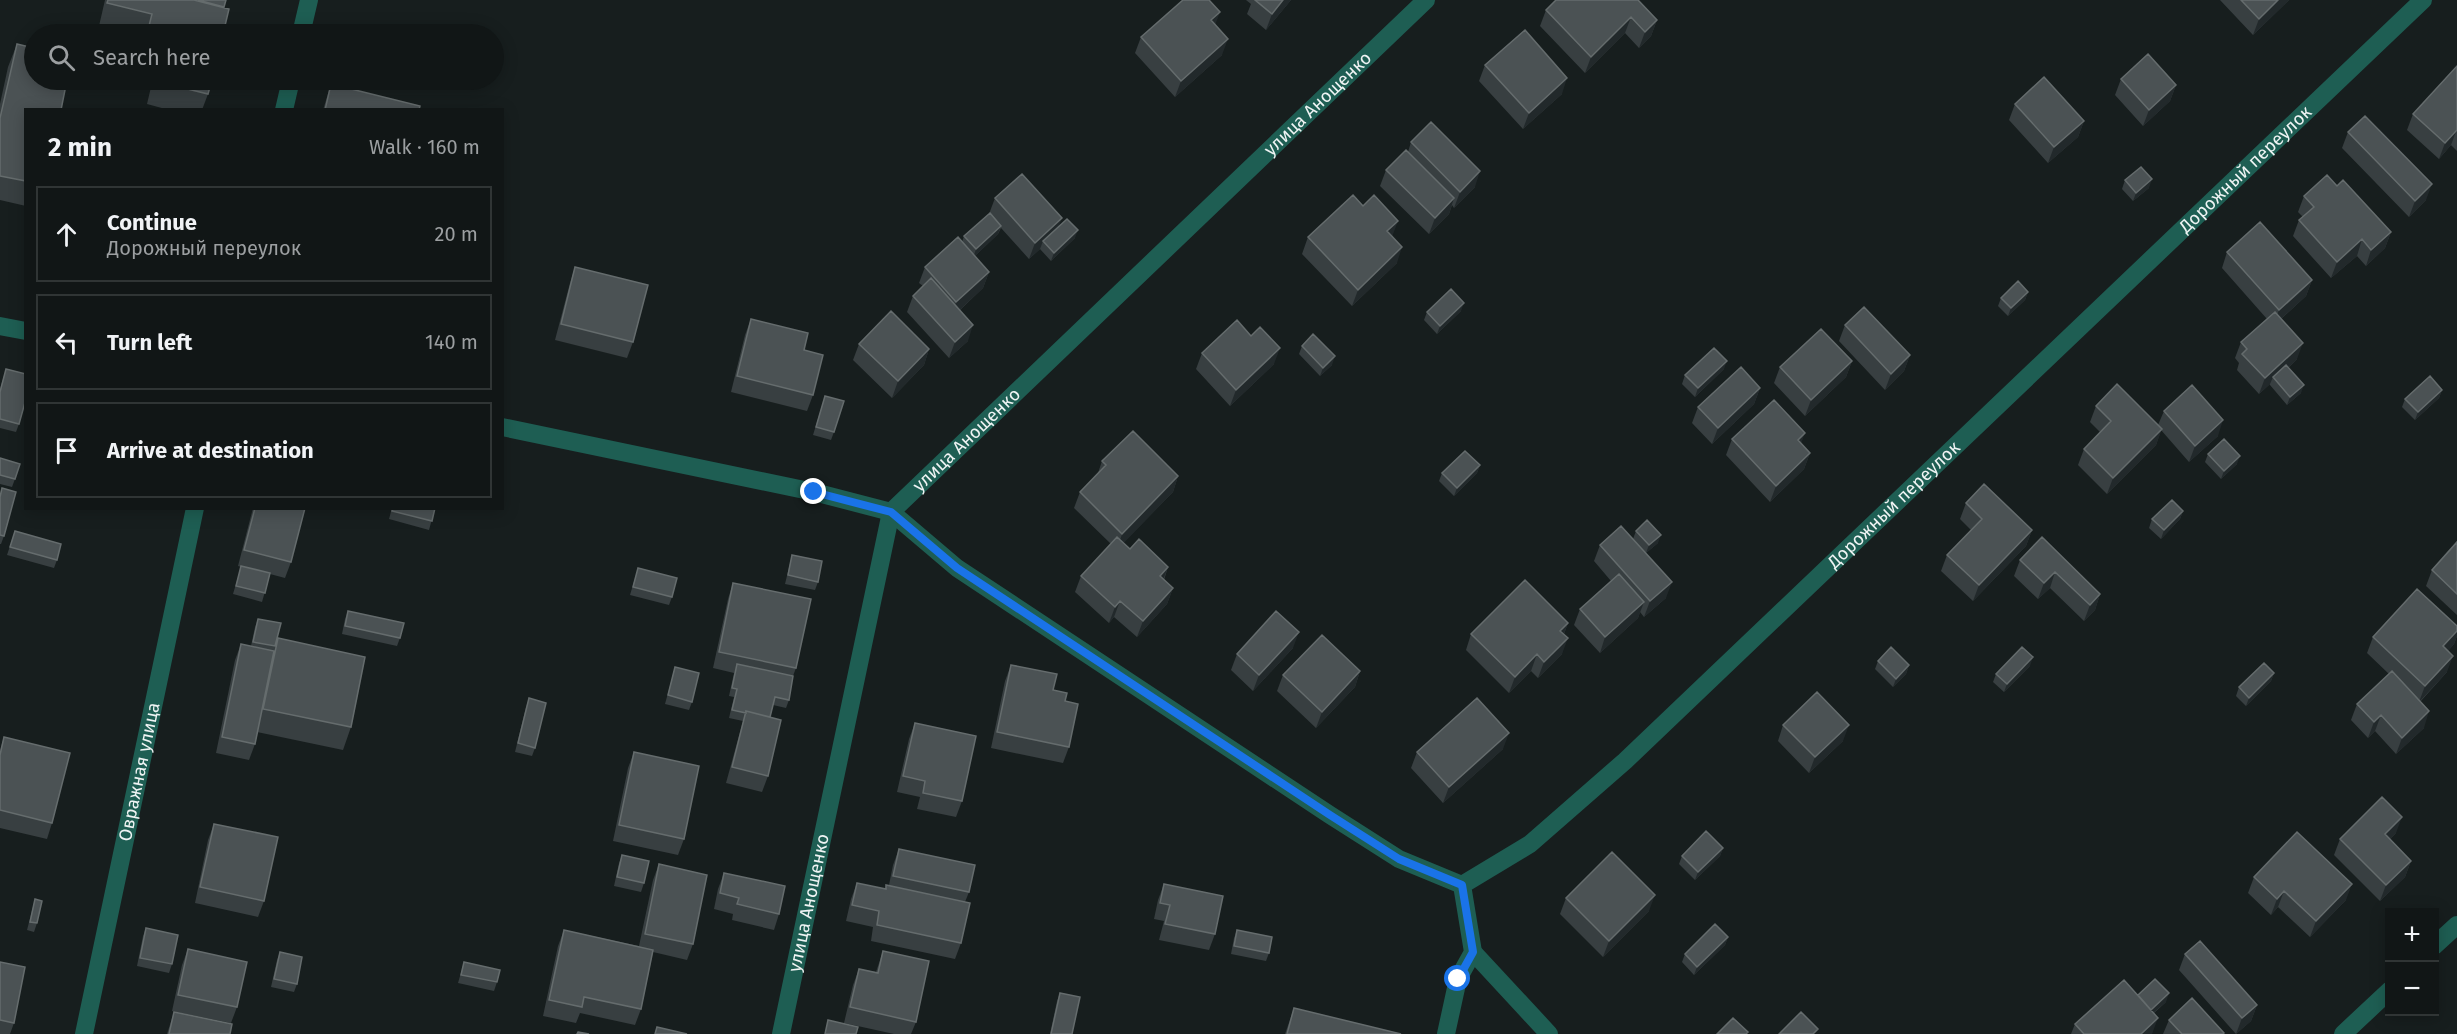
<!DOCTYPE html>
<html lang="en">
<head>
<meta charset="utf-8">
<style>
  :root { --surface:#111616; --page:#1e2323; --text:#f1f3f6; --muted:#9c9fa1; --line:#303535 }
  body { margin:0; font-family:"Fira Sans",sans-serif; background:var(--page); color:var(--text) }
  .controls { position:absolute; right:18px; bottom:18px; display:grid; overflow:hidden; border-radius:0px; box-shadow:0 3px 15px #0003 }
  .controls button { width:54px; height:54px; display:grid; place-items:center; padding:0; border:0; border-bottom:2px solid var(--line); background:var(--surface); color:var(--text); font:30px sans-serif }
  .stop { position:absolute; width:18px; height:18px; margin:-14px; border:4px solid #1a73e8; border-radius:50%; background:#fff }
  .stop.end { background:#1a73e8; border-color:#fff; box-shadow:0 2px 6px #0008 }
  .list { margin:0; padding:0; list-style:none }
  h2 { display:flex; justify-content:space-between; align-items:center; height:78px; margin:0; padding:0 24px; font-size:26px }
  h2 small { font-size:20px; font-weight:400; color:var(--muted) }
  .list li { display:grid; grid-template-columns:39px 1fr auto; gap:18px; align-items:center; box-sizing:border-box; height:96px; margin:0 12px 12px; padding:0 12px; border:2px solid var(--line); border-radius:0px }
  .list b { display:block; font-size:22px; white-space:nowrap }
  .list p { margin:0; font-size:20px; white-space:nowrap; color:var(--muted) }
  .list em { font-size:20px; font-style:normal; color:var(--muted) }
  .icon { flex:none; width:33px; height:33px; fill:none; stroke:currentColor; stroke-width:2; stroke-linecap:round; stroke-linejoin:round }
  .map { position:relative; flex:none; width:2457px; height:1034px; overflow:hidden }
  .search { position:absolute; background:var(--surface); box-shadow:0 3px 15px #0003; left:24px; top:24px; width:480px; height:66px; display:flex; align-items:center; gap:15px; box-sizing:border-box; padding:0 21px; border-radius:33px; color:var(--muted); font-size:22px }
  .panel { position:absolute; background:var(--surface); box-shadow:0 3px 15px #0003; left:24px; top:108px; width:480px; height:402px; border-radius:0px }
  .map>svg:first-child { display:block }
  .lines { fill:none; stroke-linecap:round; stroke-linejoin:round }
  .street { stroke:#1e5e53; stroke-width:18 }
  .wall { fill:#383f41 }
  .shaded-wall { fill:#22292b }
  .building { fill:#4b5254; stroke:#656c6d; stroke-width:1.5 }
  .route { stroke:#1a73e8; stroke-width:8 }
  .labels { text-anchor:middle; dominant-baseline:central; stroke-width:4.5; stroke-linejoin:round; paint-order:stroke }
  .street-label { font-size:18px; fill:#eff4f4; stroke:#050707 }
</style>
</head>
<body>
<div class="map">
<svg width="2457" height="1034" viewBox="0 0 2457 1034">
  <rect width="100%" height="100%" fill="#171e1e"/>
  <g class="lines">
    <g class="street">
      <path d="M301 34 309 0"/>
      <path d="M284 110 291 80"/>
      <path d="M0 326 26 331"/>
      <path d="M502 427 814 492 891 512 957 568 1330 815 1399 859 1462 885"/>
      <path d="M2434 946 2457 925"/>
      <path d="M1473 952 1549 1034"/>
      <path id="s1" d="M84 1034 195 508"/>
      <path id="s2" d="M781 1034 891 512 1426 0"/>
      <path id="s3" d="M1446 1034 1458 979 1473 952 1462 885 1530 844 1625 761 2423 0"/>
      <path d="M2343 1034 2390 990"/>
    </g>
  </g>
  <path class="wall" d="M105 0H226L224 7 223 34H132L99 26Z
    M1246 0H1291L1266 30 1247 14 1251 4Z
    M2220 0H2289L2253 35Z
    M1546 10 1657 20 1651 36 1639 48 1625 33 1585 73 1540 26Z
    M1215 25 1222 55 1175 97 1135 53 1141 37Z
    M17 44 26 110V206L0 200V104L8 67Z
    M1485 65 1562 94 1523 129 1479 81Z
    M2457 66V151L2451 145 2439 159 2407 130 2413 114Z
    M2121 79 2176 85 2170 101 2143 126 2115 95Z
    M133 80H212L208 94 202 110H169L147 104 151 87 133 82Z
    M331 84 419 110H323Z
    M2015 104 2084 121 2078 137 2048 163 2009 120Z
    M2348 132 2426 200 2409 217 2342 148Z
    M1411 142 1475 187 1454 208 1452 205 1449 214 1429 234 1380 186 1386 170 1408 152Z
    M2125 180 2149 188 2133 201 2122 189Z
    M2337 186 2391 232 2385 248 2366 266 2357 256 2331 278 2293 236 2299 220 2303 217 2298 212 2304 196Z
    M995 198 1059 226 1075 238 1051 261 1040 249 1029 259 1001 228 998 234 975 256 989 272 983 288 960 310 968 341 949 358 907 312 913 296 923 286 919 283 925 267 962 242 964 236 989 214Z
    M1308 237H1392L1397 263 1352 306 1302 254Z
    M2227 252 2312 280 2306 296 2281 319 2297 359 2288 368 2301 393 2287 405 2270 385V384L2259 394 2237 370 2239 363 2235 358 2241 342 2267 319 2222 268Z
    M575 267 633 342 627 358 555 340 570 283Z
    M2028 292 2025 300 2008 316 1998 306 2001 298Z
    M1461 311 1437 334 1424 320 1427 312Z
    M751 319 804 350 813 395 807 411 731 392 745 335Z
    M1845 325 1910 355 1904 371 1885 390 1839 341Z
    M859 344 929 349 924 365 892 398 853 360Z
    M1302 346 1332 365 1320 376 1299 354Z
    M1202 353 1274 364 1230 406 1196 369Z
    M1852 361 1846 377 1805 416 1774 383 1780 367Z
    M6 369 19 424 16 432 0 428V389Z
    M1724 369 1695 397 1682 384 1685 375Z
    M1760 388 1754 404 1712 444 1692 423 1698 407Z
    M2442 390 2439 398 2415 420 2402 407 2405 399Z
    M825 396 834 432 831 440 813 435Z
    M2096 406 2158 425 2164 411 2218 436 2189 462 2161 430 2156 445 2107 494 2078 465 2084 449 2100 432 2090 422Z
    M1732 439 1801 443 1810 453 1804 469 1770 502 1726 455Z
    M2208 454 2237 464 2221 479 2205 462Z
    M0 458 15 479 12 487 0 484Z
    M1102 461 1178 476 1173 492 1123 543 1130 549 1168 567 1164 580 1173 588 1167 604 1137 637 1114 617 1109 623 1075 592 1081 576 1111 544 1074 508 1080 492 1098 473Z
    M1480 465 1477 473 1454 496 1439 481 1442 473Z
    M2 488 4 536 1 544H0V494Z
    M1966 503 2032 530 2026 546 1973 601 1941 571 1947 555 1971 530 1960 519Z
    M253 508H305L291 562 285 578 270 574 262 602 233 594 241 567 238 566Z
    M392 508H435L429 530 389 519Z
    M2183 511 2180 519 2161 539 2149 528 2152 519Z
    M15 531 57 560 54 568 7 555Z
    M1636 531 1658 543 1646 553 1666 598 1644 617 1640 612 1638 618 1600 653 1574 625 1580 609 1611 581 1594 561 1600 545 1633 539Z
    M2042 537 2100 594 2095 610 2084 621 2050 588 2038 599 2014 576 2020 560Z
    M2457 542V615L2426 586 2432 570Z
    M792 555 818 582 815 590 785 584Z
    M638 568 672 597 669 605 630 595Z
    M733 583 796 668 793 676 789 700 786 708 773 705 770 717 768 776 762 792 726 783 743 721 729 718 734 697 729 696 734 673 713 668 728 599Z
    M348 611 400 638 397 646 342 634 345 619Z
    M258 619 277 640 351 727 343 750 257 732 255 744 249 760 216 753 235 660 241 644 251 646 255 627Z
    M1568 623 1564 634 1562 654 1538 678 1531 671 1509 693 1466 650 1471 634Z
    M2457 626V636L2454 644 2448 651 2447 672 2420 702 2424 728 2396 754 2375 731 2368 738 2351 720 2357 704 2389 674 2367 653 2373 637Z
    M1293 648 1253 691 1231 670 1237 654Z
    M1878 661 1909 665 1906 674 1893 687 1875 669Z
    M1011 665 1053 690 1065 701 1069 747 1063 763 991 748 1005 681Z
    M2030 666 2004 692 1993 682 1996 674Z
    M675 667 692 702 689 710 665 704Z
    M1360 671 1355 687 1316 728 1277 691 1283 675Z
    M2274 673 2271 681 2246 706 2236 696 2239 687Z
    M529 698 535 748 532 756 515 752 526 707Z
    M915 723 962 801 956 817 917 809 920 797 897 792 909 739Z
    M1783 725 1843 741 1809 773 1778 741Z
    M4 737 52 823 47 839 0 828V750Z
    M1503 749 1443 803 1411 768 1417 752Z
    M634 752 684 839 678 855 613 841 628 768Z
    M214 824 264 901 258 917 195 903 208 840Z
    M2396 833 2390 839 2411 861 2405 877 2380 901 2334 855 2340 839Z
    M1723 848 1720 856 1695 880 1679 864 1682 856Z
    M899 849 969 892 965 902 961 943 955 959 871 941 873 927 846 921 851 899 857 883 885 889 886 885H889L893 865Z
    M622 855 644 883 641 892 614 886 619 863Z
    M659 864 693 944 687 960 653 952 641 1009 635 1025 580 1013 576 1023 543 1016 558 946 564 930 639 946 653 880Z
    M724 873 779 914 774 930 732 920 733 914 714 909 718 889Z
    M2254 877 2346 900 2310 937 2278 907 2271 915 2248 893Z
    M1164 884 1215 934 1209 950 1159 940 1164 921 1154 919 1158 900Z
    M1566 898 1649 911 1603 957 1560 914Z
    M35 899 37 923 34 932 27 930Z
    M146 928 172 964 169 973 137 966 143 936Z
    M1237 930 1269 953 1266 961 1231 954 1234 938Z
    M1728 937 1725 945 1694 975 1682 962 1685 954Z
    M188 949 237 1007 231 1023 172 1011 182 965Z
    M883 951 916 1022 911 1034H894L844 1023 853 985 859 969 876 972Z
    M280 952 297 984 294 992 271 987 277 960Z
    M2185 954 2257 1005 2251 1021 2236 1034 2179 970Z
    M0 962 14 1023 10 1034H0Z
    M464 962 497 982 494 991 458 983Z
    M1060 993 1072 1034H1050L1057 1001Z
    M2166 1002 2154 1013 2152 1034H2071L2075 1024Z
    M1294 1008 1401 1034H1285Z
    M174 1012 230 1034H167Z
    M2169 1020 2224 1033V1034H2163Z"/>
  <path class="shaded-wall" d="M1283 0H1291L1266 30 1272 14Z
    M2278 0H2289L2253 35 2259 19Z
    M1220 12 1214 28 1211 20Z
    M1631 17 1625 33 1585 73 1591 57Z
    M1657 20 1651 36 1639 48 1645 32Z
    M1228 39 1222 55 1175 97 1181 81Z
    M1567 78 1562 94 1523 129 1529 113Z
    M2176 85 2170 101 2143 126 2149 110Z
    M2084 121 2078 137 2048 163 2054 147Z
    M2457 129 2451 145 2439 159 2445 143Z
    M1480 171 1475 187 1454 208 1460 192Z
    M2152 179 2149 188 2133 201 2136 193Z
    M2432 184 2426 200 2409 217 2415 201Z
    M1454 198 1449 214 1429 234 1435 218Z
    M1062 218 1056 234 1043 241 1040 249 1029 259 1035 243Z
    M1398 221 1392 237 1387 231Z
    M1001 226 998 234 973 258 976 249Z
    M1078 230 1075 238 1051 261 1054 253Z
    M2391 232 2385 248 2366 266 2371 250Z
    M2362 239 2357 256 2331 278 2337 262Z
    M1402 247 1397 263 1352 306 1358 290Z
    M989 272 983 288 951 318 956 302Z
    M2312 280 2306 296 2273 326 2279 310Z
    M2028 292 2025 300 2008 316 2011 308Z
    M1464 303 1461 311 1437 334 1440 326Z
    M973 325 968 341 949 358 955 342Z
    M2303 343 2297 359 2275 380 2273 377 2270 384 2259 394 2265 378Z
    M1280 348 1274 364 1230 406 1236 390Z
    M929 349 924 365 892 398 898 381Z
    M1910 355 1904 371 1885 390 1891 374Z
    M1335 356 1332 365 1320 376 1323 368Z
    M1727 361 1724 369 1695 397 1698 388Z
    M1852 361 1846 377 1805 416 1811 400Z
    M2304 385 2301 393 2287 405 2290 397Z
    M1760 388 1754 404 1712 444 1718 428Z
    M2442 390 2439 398 2415 420 2418 412Z
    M2223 420 2218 436 2189 462 2195 446Z
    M2162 429 2156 445 2107 494 2113 478Z
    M1805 433 1799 449 1798 440Z
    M1810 453 1804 469 1770 502 1776 486Z
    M2240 456 2237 464 2221 479 2224 471Z
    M1480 465 1477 473 1454 496 1457 488Z
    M1178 476 1173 492 1117 550 1122 534Z
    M2183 511 2180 519 2161 539 2164 530Z
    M2032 530 2026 546 1973 601 1979 585Z
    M1661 535 1658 543 1646 553 1649 545Z
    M1168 567 1162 583 1160 576Z
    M2055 572 2050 588 2038 599 2044 583Z
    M1672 582 1666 598 1644 617 1650 601Z
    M1173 588 1167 604 1137 637 1143 621Z
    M2100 594 2095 610 2084 621 2090 605Z
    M1120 601 1114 617 1109 623 1115 607Z
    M1644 602 1638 618 1600 653 1605 637Z
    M1568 623 1562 639 1560 631Z
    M2457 631V636L2454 644 2438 663 2443 646Z
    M1299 632 1293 648 1253 691 1259 675Z
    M1568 638 1562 654 1538 678 1544 662Z
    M1537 654 1531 671 1509 693 1515 677Z
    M2453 656 2447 672 2419 702 2425 686Z
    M2033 657 2030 666 2004 692 2007 684Z
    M1909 665 1906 674 1893 687 1896 679Z
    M1360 671 1355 687 1316 728 1322 712Z
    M2274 673 2271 681 2246 706 2249 698Z
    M2429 711 2424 728 2396 754 2402 738Z
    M2381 715 2375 731 2368 738 2374 722Z
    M1849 725 1843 741 1809 773 1815 757Z
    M1509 733 1503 749 1443 803 1449 787Z
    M2402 817 2396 833 2379 850 2385 834Z
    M1723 848 1720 856 1695 880 1698 872Z
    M2411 861 2405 877 2380 901 2386 885Z
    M2352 884 2346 900 2310 937 2316 921Z
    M2284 891 2278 907 2271 915 2277 899Z
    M1655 895 1649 911 1603 957 1609 941Z
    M1728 937 1725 945 1694 975 1697 967Z
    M2169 993 2166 1002 2146 1019 2149 1011Z
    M2257 1005 2251 1021 2236 1034 2242 1018Z
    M2158 1018 2152 1034H2141Z"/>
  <path class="building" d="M108 0H194L229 9 223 34H147L152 14 107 3Z
    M198 0H226L224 7Z
    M1183 0H1209L1220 12 1211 20 1228 39 1181 81 1141 37Z
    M1255 0H1283L1272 14Z
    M1556 0H1638L1657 20 1645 32 1631 17 1591 57 1546 10Z
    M2241 0H2278L2259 19Z
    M1525 30 1567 78 1529 113 1485 65Z
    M17 44 34 48V80H67L61 110H26V181L0 176V118Z
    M2148 54 2176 85 2149 110 2121 79Z
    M2457 66V130L2445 143 2413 114Z
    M2044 77 2084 121 2054 147 2015 104Z
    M155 80H212L208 94 155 81Z
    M331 84 420 106 419 110H325Z
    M2365 116 2432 184 2415 201 2348 132Z
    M1431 122 1480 171 1460 192 1411 142Z
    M1406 150 1454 198 1435 218 1386 170Z
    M2141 167 2152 179 2136 193 2125 180Z
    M1022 174 1062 218 1035 243 995 198Z
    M2327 175 2337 186 2343 180 2391 232 2371 250 2362 239 2337 262 2299 220 2314 207 2304 196Z
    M1353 195 1363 206 1374 195 1398 221 1387 231 1402 247 1358 290 1308 237Z
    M990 213 1001 226 976 249 964 236Z
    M1067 219 1078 230 1054 253 1043 241Z
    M2260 222 2312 280 2279 310 2227 252Z
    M958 237 989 272 956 302 925 267Z
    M575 267 648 285 633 342 561 324Z
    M931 278 973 325 955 342 913 296Z
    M2018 281 2028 292 2011 308 2001 298Z
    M1451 289 1464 303 1440 326 1427 312Z
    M1864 307 1910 355 1891 374 1845 325Z
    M891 311 929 349 898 381 859 344Z
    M2275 312 2303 343 2265 378 2242 354 2247 349 2241 342Z
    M751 319 808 333 804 350 823 355 813 395 737 376Z
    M1237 320 1251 336 1260 327 1280 348 1236 390 1202 353Z
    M1821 329 1852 361 1811 400 1780 367Z
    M1313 334 1335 356 1323 368 1302 346Z
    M1714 348 1727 361 1698 388 1685 375Z
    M2286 365 2304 385 2290 397 2273 377Z
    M1741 367 1760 388 1718 428 1698 407Z
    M6 369 26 374V399L19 424 0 419V392Z
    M2430 376 2442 390 2418 412 2405 399Z
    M2117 384 2162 429 2113 478 2084 449 2111 421 2096 406Z
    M2192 385 2223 420 2195 446 2164 411Z
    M825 396 844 401 834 432 816 427Z
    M1774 400 1805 433 1798 440 1810 453 1776 486 1732 439Z
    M1133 431 1178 476 1122 534 1080 492 1106 465 1102 461Z
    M2224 439 2240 456 2224 471 2208 454Z
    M1465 451 1480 465 1457 488 1442 473Z
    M0 458 20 464 15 479 0 475Z
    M1984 484 2032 530 1979 585 1947 555 1982 519 1966 503Z
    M2 488 16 492 4 536 0 535V497Z
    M2172 500 2183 511 2164 530 2152 519Z
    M255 508H305L291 562 244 550Z
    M393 508H435L432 521 392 511Z
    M1647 520 1661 535 1649 545 1636 531Z
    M1621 526 1672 582 1650 601 1600 545Z
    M15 531 61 544 57 560 10 547Z
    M1117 537 1130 549 1139 539 1168 567 1160 576 1173 588 1143 621 1120 601 1115 607 1081 576Z
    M2042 537 2100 594 2090 605 2055 572 2044 583 2020 560Z
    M2457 542V594L2432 570Z
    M792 555 822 561 818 582 788 575Z
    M241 566 270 573 265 593 236 586Z
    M638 568 677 578 672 597 633 587Z
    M1619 574 1644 602 1605 637 1580 609Z
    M1525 580 1568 623 1560 631 1568 638 1544 662 1537 654 1515 677 1471 634Z
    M733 583 811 599 796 668 719 652Z
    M2417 589 2457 626V631L2443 646 2453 656 2425 686 2373 637Z
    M348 611 404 623 400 638 345 626Z
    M1276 611 1299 632 1259 675 1237 654Z
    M258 619 281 623 275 646 253 642Z
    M1322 635 1360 671 1322 712 1283 675Z
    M278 638 365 657 351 727 263 709Z
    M241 644 274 651 255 744 222 737Z
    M1891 647 1909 665 1896 679 1878 661Z
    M2022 647 2033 657 2007 684 1996 674Z
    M2264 663 2274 673 2249 698 2239 687Z
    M737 664 793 676 789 700 775 697 770 717 746 711V713L732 710 737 689 732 688Z
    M1011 665 1057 674 1053 690 1067 693 1065 701 1078 704 1069 747 997 732Z
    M675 667 699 673 692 702 668 695Z
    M2392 671 2429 711 2402 738 2381 715 2374 722 2357 704Z
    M1817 692 1849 725 1815 757 1783 725Z
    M529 698 546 703 535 748 518 743Z
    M1477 698 1509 733 1449 787 1417 752Z
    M746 711 781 720 768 776 732 767Z
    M915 723 976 736 962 801 923 793 925 781 903 776Z
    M4 737 70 753 52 823 0 810V755Z
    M634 752 699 766 684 839 619 825Z
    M2382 797 2402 817 2385 834 2411 861 2386 885 2340 839Z
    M214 824 278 837 264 901 200 887Z
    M1706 831 1723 848 1698 872 1682 856Z
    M2297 832 2352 884 2316 921 2284 891 2277 899 2254 877Z
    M899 849 975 865 969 892 893 876Z
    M1612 852 1655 895 1609 941 1566 898Z
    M622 855 649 861 644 883 617 877Z
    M659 864 707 875 693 944 645 934Z
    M724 873 785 886 779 914 737 904 739 898 720 893Z
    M857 883 886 889V885L970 903 961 943 877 925 879 911 852 905Z
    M1164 884 1223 896 1215 934 1165 924 1170 905 1160 903Z
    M35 899 42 901 37 923 30 922Z
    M1715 924 1728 937 1697 967 1685 954Z
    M146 928 178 935 172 964 140 958Z
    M564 930 653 950 641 1009 584 997 582 1007 549 1000Z
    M1237 930 1272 937 1269 953 1234 946Z
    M2200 941 2257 1005 2242 1018 2185 954Z
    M188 949 247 962 237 1007 178 995Z
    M883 951 929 961 916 1022 850 1007 859 969 878 973Z
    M280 952 302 957 297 984 274 979Z
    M0 962 25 967 14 1023 0 1020Z
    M464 962 500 970 497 982 461 975Z
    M2155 979 2169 993 2151 1010 2138 995Z
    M2124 980 2158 1018 2141 1034H2084L2075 1024Z
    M1060 993 1080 997 1072 1034H1051Z
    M2192 998 2224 1033 2223 1034H2182L2169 1020Z
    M1294 1008 1401 1034H1287Z
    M174 1012 232 1024 230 1034H169Z
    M1801 1012 1818 1029 1813 1034H1779Z
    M1733 1018 1748 1032 1746 1034H1717Z
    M828 1020 858 1027 856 1034H825Z
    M657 1027 687 1034H655Z
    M578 1032 589 1034H577Z"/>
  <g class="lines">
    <path class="route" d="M814 492 891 512 957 568 1330 815 1399 859 1462 885 1473 952 1458 979"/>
  </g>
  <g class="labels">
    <g class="street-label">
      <text stroke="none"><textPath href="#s2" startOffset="1124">улица Анощенко</textPath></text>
      <text stroke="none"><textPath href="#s3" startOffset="1218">Дорожный переулок</textPath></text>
      <text stroke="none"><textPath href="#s2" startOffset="638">улица Анощенко</textPath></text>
      <text stroke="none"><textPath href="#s3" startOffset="732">Дорожный переулок</textPath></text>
      <text stroke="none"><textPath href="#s1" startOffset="268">Овражная улица</textPath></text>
      <text stroke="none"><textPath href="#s2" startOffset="134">улица Анощенко</textPath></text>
    </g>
  </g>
</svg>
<div class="controls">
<button>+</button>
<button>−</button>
</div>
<div class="stop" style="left:1458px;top:979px"></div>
<div class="stop end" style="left:814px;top:492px"></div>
<div class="search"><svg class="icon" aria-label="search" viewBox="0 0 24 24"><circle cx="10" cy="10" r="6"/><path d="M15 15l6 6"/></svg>Search here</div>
<section class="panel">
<h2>2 min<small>Walk · 160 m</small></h2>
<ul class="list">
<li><svg class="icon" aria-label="ahead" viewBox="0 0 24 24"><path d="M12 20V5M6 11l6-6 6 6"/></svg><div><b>Continue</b><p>Дорожный переулок</p></div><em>20 m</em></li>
<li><svg class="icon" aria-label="left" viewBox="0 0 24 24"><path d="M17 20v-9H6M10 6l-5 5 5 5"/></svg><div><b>Turn left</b></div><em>140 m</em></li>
<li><svg class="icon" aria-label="arrive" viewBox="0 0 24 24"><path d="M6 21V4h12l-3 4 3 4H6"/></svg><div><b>Arrive at destination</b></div></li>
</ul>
</section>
</div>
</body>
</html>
